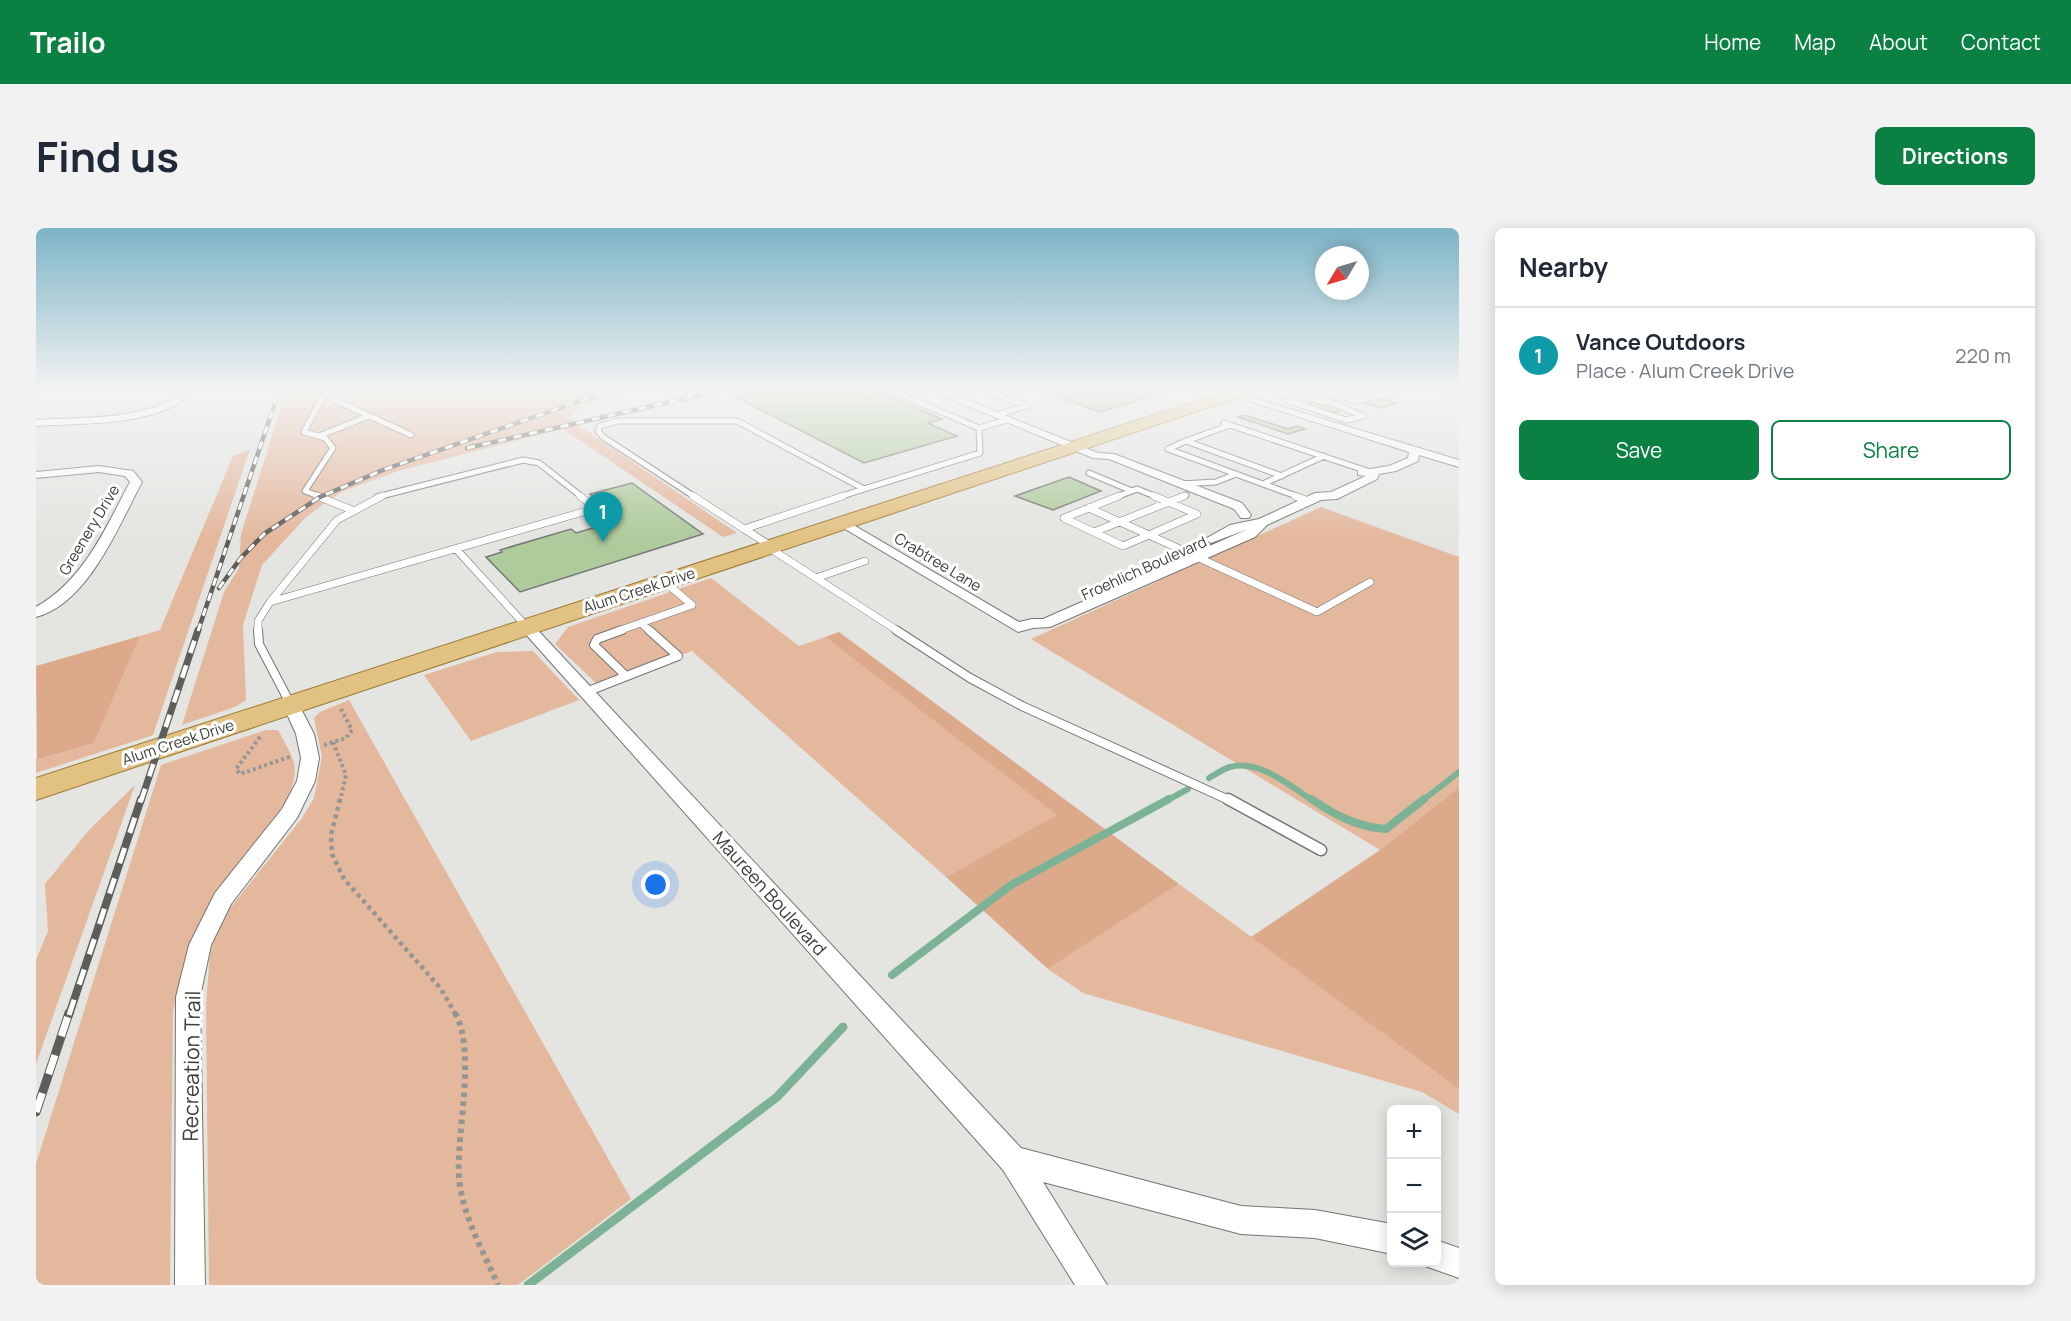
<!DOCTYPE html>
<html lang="en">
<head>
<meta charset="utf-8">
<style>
  :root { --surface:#fff; --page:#f2f2f3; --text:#1f2937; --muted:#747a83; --line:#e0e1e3; --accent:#0b8043 }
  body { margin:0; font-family:Manrope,sans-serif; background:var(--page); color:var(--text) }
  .controls { position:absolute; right:18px; bottom:18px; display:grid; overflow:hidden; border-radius:9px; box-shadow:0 3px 15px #0003 }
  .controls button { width:54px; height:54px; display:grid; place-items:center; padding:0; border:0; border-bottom:2px solid var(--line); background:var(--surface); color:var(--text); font:30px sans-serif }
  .compass { position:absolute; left:1279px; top:18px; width:54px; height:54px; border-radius:50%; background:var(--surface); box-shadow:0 3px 15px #0003; rotate:232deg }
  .you { position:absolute; left:620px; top:657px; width:21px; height:21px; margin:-15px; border:4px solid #fff; border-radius:50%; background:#1a73e8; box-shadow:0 0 0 9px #1a73e833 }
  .badge { display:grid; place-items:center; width:39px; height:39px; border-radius:50%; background:var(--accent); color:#fff; font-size:20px; font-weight:700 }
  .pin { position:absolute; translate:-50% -50px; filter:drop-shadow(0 2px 3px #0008) }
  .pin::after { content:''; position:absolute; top:32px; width:21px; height:18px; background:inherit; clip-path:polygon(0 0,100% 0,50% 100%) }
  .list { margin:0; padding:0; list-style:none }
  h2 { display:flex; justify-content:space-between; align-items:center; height:78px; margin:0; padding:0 24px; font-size:26px }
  h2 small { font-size:20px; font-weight:400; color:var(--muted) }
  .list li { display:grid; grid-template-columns:39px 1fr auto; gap:18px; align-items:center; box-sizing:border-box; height:96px; padding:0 24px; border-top:2px solid var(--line) }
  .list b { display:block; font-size:22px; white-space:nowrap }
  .list p { margin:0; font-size:20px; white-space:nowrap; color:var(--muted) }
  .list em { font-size:20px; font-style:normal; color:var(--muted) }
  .actions { display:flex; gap:12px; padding:18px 24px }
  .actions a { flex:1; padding:14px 0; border:2px solid var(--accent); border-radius:9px; text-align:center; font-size:21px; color:var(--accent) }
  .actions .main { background:var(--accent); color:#fff }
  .icon { flex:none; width:33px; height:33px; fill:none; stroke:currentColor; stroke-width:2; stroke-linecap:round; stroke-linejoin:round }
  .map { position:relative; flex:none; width:1423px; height:1057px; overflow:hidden; border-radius:9px }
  header { display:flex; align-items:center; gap:36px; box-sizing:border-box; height:84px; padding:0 30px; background:var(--accent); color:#fff }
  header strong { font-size:28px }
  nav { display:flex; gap:33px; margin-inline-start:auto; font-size:21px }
  .intro { display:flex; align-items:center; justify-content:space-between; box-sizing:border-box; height:144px; padding:0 36px }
  h1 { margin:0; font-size:42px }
  .button { padding:15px 27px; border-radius:9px; background:var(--accent); color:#fff; font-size:21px; font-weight:700 }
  main { display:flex; gap:36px; padding:0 36px }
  aside { flex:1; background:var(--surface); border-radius:9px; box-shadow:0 3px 15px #0003 }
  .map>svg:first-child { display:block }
  .green { fill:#e4b89d }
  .forest { fill:#dcaa8b }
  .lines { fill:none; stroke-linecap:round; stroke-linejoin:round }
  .stream-far2 { stroke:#7cb396; stroke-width:6 }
  .stream-far1 { stroke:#7cb396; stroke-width:8 }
  .stream { stroke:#7cb396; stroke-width:9 }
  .building { fill:#aecb9c; stroke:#757774; stroke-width:1.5 }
  .lane-far3-casing { stroke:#747471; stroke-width:7 }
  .lane-far2-casing { stroke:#747471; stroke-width:8 }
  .lane-far1-casing { stroke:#747471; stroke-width:10 }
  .lane-casing { stroke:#747471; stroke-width:13 }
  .street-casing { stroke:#747471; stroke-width:2 }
  .primary-casing { stroke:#9c7933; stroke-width:2 }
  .path-far2 { stroke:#959593; stroke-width:4; stroke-dasharray:3 3; stroke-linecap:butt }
  .path-far1 { stroke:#959593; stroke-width:4.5; stroke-dasharray:4 4; stroke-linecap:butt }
  .path { stroke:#959593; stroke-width:6; stroke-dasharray:4.5 4.5; stroke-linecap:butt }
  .lane-far3 { stroke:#fff; stroke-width:5 }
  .lane-far2 { stroke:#fff; stroke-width:7 }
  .lane-far1 { stroke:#fff; stroke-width:8 }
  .lane { stroke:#fff; stroke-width:10 }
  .street { fill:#fff; fill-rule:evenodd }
  .primary { fill:#e2c282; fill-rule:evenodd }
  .rail-far3-casing { stroke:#5d5e5b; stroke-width:4.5 }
  .rail-far2-casing { stroke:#5d5e5b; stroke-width:7 }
  .rail-far1-casing { stroke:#5d5e5b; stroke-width:8 }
  .rail-casing { stroke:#5d5e5b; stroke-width:9 }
  .rail-far3 { stroke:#fffffe; stroke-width:3; stroke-dasharray:8; stroke-linecap:butt }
  .rail-far2 { stroke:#fffffe; stroke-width:4.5; stroke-dasharray:13; stroke-linecap:butt }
  .rail-far1 { stroke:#fffffe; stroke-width:5; stroke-dasharray:16; stroke-linecap:butt }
  .rail { stroke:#fffffe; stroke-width:7; stroke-dasharray:20; stroke-linecap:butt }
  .labels { text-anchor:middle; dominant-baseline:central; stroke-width:6; stroke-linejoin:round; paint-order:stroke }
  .far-street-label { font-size:15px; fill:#3c3d3b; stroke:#fffffe }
  .street-label { font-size:18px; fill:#3c3d3b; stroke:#fffffe }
  .near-street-label { font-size:21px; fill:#3c3d3b; stroke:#fffffe }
</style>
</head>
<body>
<header>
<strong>Trailo</strong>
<nav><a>Home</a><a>Map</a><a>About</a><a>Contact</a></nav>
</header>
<div class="intro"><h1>Find us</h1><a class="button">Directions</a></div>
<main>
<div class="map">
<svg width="1423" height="1057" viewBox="0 0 1423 1057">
  <rect width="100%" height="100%" fill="#e4e4e1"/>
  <path class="green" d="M250 163H600L551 175 532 190 701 305 687 309 527 201 362 243 305 264 270 289 226 337 207 397 210 472 199 479 146 497 188 364 203 340 205 306Z
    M214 221 117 507 0 545V530L2 532 58 515 104 408 124 402 197 228Z
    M1285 279 1423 329V559L1344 622 995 411Z
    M675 350 763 418 789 409 1022 587 910 649 656 423 562 457 519 416 532 399Z
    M497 423 543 472 435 513 388 447 461 424Z
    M313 472 595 971 482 1057H173L170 778 174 724 187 689 266 590 278 570 286 529 278 490 284 484Z
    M230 502H242C247 512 255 524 258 535 267 573 203 630 184 659 159 697 146 739 137 784L134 1057H0V936L125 537Z
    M99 557 0 836V732L12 703 9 656 53 602Z
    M1143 656 1423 861V886L1386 864 1047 765 1012 741Z"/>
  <path class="forest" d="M803 404 1143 656 1012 741 910 649 1021 587 789 409Z
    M104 408 58 515 1 532 0 438Z
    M1423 559V861L1215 709 1344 622Z"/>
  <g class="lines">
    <path class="stream-far2" d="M1173 550C1180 546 1187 541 1194 539 1223 531 1255 558 1277 573
      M1130 573 1152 561
      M1386 573 1423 544"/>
    <path class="stream-far1" d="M1275 571C1299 587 1321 599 1350 601L1388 571
      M856 747 975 657 1133 571"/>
    <path class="stream" d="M492 1057 741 869 807 799"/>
  </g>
  <path class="building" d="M688 163H819L831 168 845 164 906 191 892 195 921 208 828 235Z
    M1006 163H1133L1064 184Z
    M1343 170 1359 175 1344 180 1327 174Z
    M1280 173 1308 181 1297 185 1269 177Z
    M1209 187 1252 201 1261 198 1269 201 1252 206 1202 189Z
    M1033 249 1065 263 1017 282 979 268Z
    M596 255 667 306 484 364 450 329 466 324 464 322 535 301 540 305 570 296 568 295 578 285 554 266Z"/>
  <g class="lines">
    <g class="lane-far3-casing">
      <path id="lane-far3" d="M856 163 943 200
        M951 163 991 178
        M1237 163 1296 175 1327 188 1310 192 1253 173 1261 170
        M1289 163 1320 173 1360 163
        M288 167 375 207
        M961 187 990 178
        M1188 195 1337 245
        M1194 197 1150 213 1246 248
        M283 208 333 188
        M1150 213 1132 221 1227 256
        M1053 245 1096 263
        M1144 256 1180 254 1200 246
        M828 261 944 225 943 200 971 192
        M285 269 269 263 297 220 289 210 268 204 290 163
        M341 269 487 232 503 235 546 269
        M659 269 567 209 562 203 564 198 582 193H701L828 261 803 269
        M1080 269 1101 261 1121 269
        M1144 269 1150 267
        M1263 269 1227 256 1288 228"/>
    </g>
    <g class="lane-far2-casing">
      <path id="lane-far2" d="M281 268 316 282
        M346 268 301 292 234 374 554 282V276L544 268
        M657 268 708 301
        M1259 268 1272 273
        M1053 280 1113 307
        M1053 280 1028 290 1087 318 1113 307
        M1053 280 1083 268
        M708 301 735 318
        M708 301 807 268
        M1058 304 1148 268
        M1113 307 1281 384 1334 354
        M1113 307 1161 286 1118 268
        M732 319 862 403
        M421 322 491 399
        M780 350 829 333
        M605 395 614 403
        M222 403V393L234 374
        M582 403 656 377 628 353"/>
    </g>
    <g class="lane-far1-casing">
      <path id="lane-far1" d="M222 402 223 416 255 477
        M586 402 561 411 558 417 590 448
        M860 402 934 450 986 478 1195 573
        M550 464 642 428 613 402"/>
    </g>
    <g class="lane-casing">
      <path id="lane" d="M1192 571 1285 622"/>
    </g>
    <g class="street-casing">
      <path id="street" d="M147 163H157C127 199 44 195 0 198V192C42 189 115 193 147 163Z
        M896 163H909L1062 225 1078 226 1206 275 1215 287 1213 290H1205L1198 281 1073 231 1057 230Z
        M1194 163 1423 232V239L1383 227 1382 233 1360 243 1343 246 1341 251 1301 271 1285 272 1231 297 1219 309 1014 399 997 400 982 404 799 295 801 292H809L983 394 996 391H1007L1212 301 1175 315 1169 311 1194 297 1223 291 1279 265 1295 264 1330 248 1322 247V243L1353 238 1372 230 1373 224 1194 167Z
        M1402 163 1423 164V170L1404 165Z
        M63 238 97 243 106 254C83 297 52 376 0 389V379C48 352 69 301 94 254L89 248 63 244 0 250V244Z
        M491 395 496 396 985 920 1205 978 1279 982 1356 996V1026L1279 1010 1205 1006 1007 954 1071 1057H1039L967 942 486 402 484 399 486 396Z
        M255 472 263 477 278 506 283 530 279 553 261 590 195 676 175 717 164 769 169 1057H139L140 769 153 717 179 665 246 581 261 553 265 530 260 506 247 477Z
        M1400 1012 1423 1020V1050L1389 1038 1388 1034H1400Z"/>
    </g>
    <g class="primary-casing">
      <path id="primary" d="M1192 163H1215L1213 166 0 572V550Z"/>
    </g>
    <path class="path-far2" d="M224 509 200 541 204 546 256 528
      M297 514 310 547 304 573
      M288 517 310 510 316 502 305 481"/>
    <path class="path-far1" d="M304 571 295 607 296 626 308 651 405 761 420 787"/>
    <path class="path" d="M419 785C441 823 420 905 423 949 426 987 447 1023 462 1057"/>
    <use href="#lane-far3" class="lane-far3"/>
    <use href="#lane-far2" class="lane-far2"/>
    <use href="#lane-far1" class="lane-far1"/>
    <use href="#lane" class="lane"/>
    <use href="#street" class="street"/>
    <use href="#primary" class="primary"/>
    <g class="rail-far3-casing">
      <path id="rail-far3" d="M431 220 682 163
        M183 360 204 331 228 306 284 269 347 242 572 163
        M162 403 243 163"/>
    </g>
    <g class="rail-far2-casing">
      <path id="rail-far2" d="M105 573 162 402"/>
    </g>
    <g class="rail-far1-casing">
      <path id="rail-far1" d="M33 787 105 571"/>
    </g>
    <g class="rail-casing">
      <path id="rail" d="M0 884 33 785"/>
    </g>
    <use href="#rail-far3" class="rail-far3"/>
    <use href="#rail-far2" class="rail-far2"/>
    <use href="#rail-far1" class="rail-far1"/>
    <use href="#rail" class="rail"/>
  </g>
  <linearGradient id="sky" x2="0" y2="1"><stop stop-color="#7db4c7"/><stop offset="0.52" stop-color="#f3f3f2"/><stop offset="1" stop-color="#f3f3f2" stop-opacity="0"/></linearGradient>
  <rect width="1423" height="311" fill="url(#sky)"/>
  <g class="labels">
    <g class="far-street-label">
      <text transform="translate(53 302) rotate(-59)">Greenery Drive</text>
      <text transform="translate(902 334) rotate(31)">Crabtree Lane</text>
      <text transform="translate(1108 340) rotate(-24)">Froehlich Boulevard</text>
      <text transform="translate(603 362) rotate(-18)">Alum Creek Drive</text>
      <text transform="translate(142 514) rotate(-18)">Alum Creek Drive</text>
    </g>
    <g class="street-label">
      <text transform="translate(734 665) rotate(48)">Maureen Boulevard</text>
    </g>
    <g class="near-street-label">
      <text transform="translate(155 838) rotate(-89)">Recreation Trail</text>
    </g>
  </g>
</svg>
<div class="controls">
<button>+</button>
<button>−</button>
<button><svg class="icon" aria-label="layers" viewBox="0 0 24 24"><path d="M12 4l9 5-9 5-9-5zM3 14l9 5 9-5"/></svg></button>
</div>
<svg class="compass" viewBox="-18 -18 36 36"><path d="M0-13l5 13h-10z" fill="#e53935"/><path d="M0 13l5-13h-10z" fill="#747a83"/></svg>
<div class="you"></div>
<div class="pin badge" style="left:567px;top:314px;background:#0f9aa8">1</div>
</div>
<aside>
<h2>Nearby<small></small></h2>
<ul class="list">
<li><span class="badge" style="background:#0f9aa8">1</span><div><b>Vance Outdoors</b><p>Place · Alum Creek Drive</p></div><em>220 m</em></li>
</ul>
<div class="actions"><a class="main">Save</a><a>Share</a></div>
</aside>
</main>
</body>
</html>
